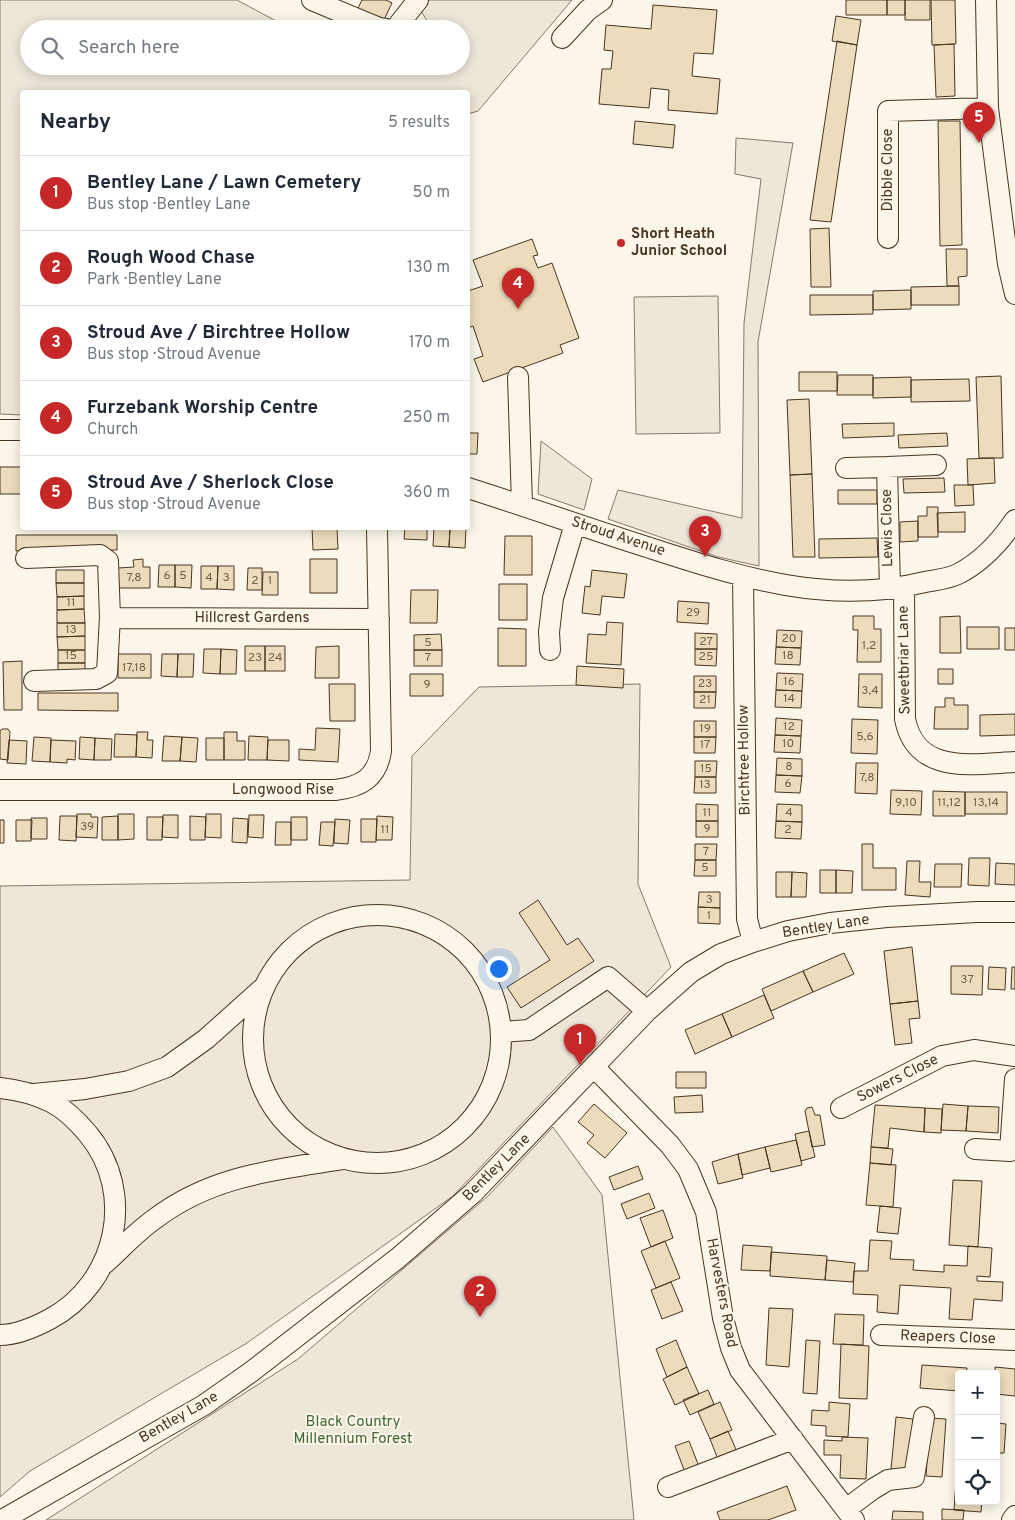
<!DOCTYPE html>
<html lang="en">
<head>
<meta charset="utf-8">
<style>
  :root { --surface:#fff; --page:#f6f6f7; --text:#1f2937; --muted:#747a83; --line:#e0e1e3; --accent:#c62828 }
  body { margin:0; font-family:Overpass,sans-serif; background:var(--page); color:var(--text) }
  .controls { position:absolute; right:15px; bottom:15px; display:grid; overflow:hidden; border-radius:5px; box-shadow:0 2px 12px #0003 }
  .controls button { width:45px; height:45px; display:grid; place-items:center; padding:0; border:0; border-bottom:1px solid var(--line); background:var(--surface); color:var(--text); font:25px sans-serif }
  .you { position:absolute; left:498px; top:968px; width:18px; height:18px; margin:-12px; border:4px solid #fff; border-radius:50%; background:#1a73e8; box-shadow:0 0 0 8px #1a73e833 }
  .badge { display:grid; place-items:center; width:32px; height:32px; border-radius:50%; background:var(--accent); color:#fff; font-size:16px; font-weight:700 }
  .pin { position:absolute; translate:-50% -41px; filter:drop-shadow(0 1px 2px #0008) }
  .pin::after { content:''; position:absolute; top:26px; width:18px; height:15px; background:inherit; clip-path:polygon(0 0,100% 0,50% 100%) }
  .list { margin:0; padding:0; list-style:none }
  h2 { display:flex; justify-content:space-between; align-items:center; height:65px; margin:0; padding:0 20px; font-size:21px }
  h2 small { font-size:16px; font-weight:400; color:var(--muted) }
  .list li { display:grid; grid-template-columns:32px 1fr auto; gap:15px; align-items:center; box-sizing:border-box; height:75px; padding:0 20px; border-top:1px solid var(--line) }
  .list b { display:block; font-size:19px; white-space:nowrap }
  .list p { margin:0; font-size:16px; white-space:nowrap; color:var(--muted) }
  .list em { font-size:16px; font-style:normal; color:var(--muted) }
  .icon { flex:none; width:28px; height:28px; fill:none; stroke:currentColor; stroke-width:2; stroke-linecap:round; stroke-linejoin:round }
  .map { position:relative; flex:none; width:1015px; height:1520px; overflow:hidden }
  .search { position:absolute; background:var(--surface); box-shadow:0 2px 12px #0003; left:20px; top:20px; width:450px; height:55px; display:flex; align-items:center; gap:12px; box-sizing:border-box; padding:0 18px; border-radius:28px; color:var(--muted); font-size:19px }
  .panel { position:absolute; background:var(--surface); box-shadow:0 2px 12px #0003; left:20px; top:90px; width:450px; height:440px; border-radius:5px }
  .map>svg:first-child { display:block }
  .green { fill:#ede6d9; stroke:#887966 }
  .building { fill:#ecdcbc; stroke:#4a3520 }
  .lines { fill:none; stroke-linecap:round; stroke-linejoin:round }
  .minor-casing { stroke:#4a3520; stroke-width:22 }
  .minor { stroke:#fbf6e9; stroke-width:20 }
  .poi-dot { fill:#c62828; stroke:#fbf6e9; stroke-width:2 }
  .labels { text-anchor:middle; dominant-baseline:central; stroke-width:4; stroke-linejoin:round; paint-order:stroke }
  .number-label { font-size:12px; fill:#725f47 }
  .street-label { font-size:15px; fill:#4a3520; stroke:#fbf6e9 }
  .poi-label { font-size:15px; font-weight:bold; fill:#4a3520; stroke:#fbf6e9; text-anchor:start }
  .park-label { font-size:15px; fill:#436837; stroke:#fbf6e9 }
</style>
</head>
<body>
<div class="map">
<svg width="1015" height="1520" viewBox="0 0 1015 1520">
  <rect width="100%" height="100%" fill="#fbf6e9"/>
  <path class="green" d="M0 0H237L291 29H29V66H461V29H424L429 24 421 11 429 0H572L478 111 468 114V92H22V415L0 414Z
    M736 138 793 143 758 342 759 566 718 557 608 519 618 490 742 518 744 323 761 179 735 174Z
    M718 296 720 433 636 434 634 297Z
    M541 441 592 479 584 510 538 494Z
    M640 684 638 884 671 967 453 1196 247 1343 30 1471 0 1497V886L410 880 412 756 479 687Z
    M553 1127 602 1195 634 1520H46L298 1359 488 1196Z"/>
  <path class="building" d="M362 0H386L392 3 383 22 357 10Z
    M846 0H887V15H846Z
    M887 0H905V15H887Z
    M905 0H930V20H905Z
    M931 0H955L956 44 932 45Z
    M653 5 717 10 713 54 694 53 692 76 720 79 717 114 668 110 669 90 651 88 649 108 599 104 602 69H611L613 51 604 50 606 25 651 29Z
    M836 16 861 20 857 45 832 41Z
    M837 41 857 45 831 222 810 220Z
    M954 44 955 96 936 97 934 45Z
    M635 121 675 125 673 148 633 144Z
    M938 121H960L962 245 940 246Z
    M829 228 831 287H811L810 229Z
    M532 239 538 255 533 256 538 268 552 263 579 338 560 345 563 353 483 382 474 359 483 356 473 326 468 328V291L483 286 473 260Z
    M946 249H967V276L958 277 959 286H947Z
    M959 286V305H911V287Z
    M911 290V309L873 310V291Z
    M810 295H873V314L810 315Z
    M799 372H837V391H799Z
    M838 375H873V395H837Z
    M1001 376 1003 458H979L976 377Z
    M911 377V397L873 398V378Z
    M969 379 970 401 911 402V380Z
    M809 399 812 474 790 475 787 400Z
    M894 423V436L843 438 842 424Z
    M468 433H478L477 454H468Z
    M947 433 948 446 899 448 898 435Z
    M994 458 995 483 968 485 967 459Z
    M0 467H22V494H0Z
    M812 474 815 557H793L790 475Z
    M944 478 945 492 904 493 903 479Z
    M954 485H973L974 505 955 506Z
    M838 490H877V504H838Z
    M927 507H938V537H918V516H927Z
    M965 512V532H938L937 513Z
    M918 521V541L900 542V522Z
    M312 528H337L338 549 313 550Z
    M405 528H427V540L404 539Z
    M434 528H450L449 547 433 546Z
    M450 528H466L465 548 449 547Z
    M16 535H117V550L16 551Z
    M505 536H532V575H504Z
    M877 538 878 557 819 558V539Z
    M143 559V567H150V588H118V568L134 567 133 560Z
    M310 559H337V593H310Z
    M159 565H175V587H158Z
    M175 565H192L191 588 175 587Z
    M201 566H218L217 589H201Z
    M218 566H234V590L217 589Z
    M248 568H262V590H247Z
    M56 570H84V583H56Z
    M592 570 627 574 624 598 602 596 600 615 582 613 585 586 590 587Z
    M263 572H278V595H262Z
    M56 583H84V596L57 597Z
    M499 584H527V620H499Z
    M411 590H438L437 623H410Z
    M84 596V609L57 610V597Z
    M678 601 709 603 708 624 677 622Z
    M84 609 85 623H57V610Z
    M853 616H874V629H881V662H857L858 630H853Z
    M960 616 961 653H940V617Z
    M607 622 623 623 621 665 586 663 588 634 606 635Z
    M57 623H85V636L57 637Z
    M967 627H999V649H967Z
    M498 628 526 629V666H498Z
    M1005 628H1015V650H1005Z
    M777 630 802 631 801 648 776 647Z
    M695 633 717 634V649H695Z
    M441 634 442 650H414V635Z
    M85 636V650H58L57 637Z
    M245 646H265V671H245Z
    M265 646H285V671H265Z
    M339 646V678H315L316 647Z
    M776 647 801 648 800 665 775 664Z
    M204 649H221L220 674 203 673Z
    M221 649 237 650 236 674H220Z
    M695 649H717L716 666 695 665Z
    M58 650H85V663H58Z
    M414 650H442V666H414Z
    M118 654H151V678H118Z
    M162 654H178L177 677 161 676Z
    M178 654H194L193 677H177Z
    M22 661V710H4L3 662Z
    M58 663H85V676L58 677Z
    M577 666 624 669 623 688 576 685Z
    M938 669H953V684H938Z
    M777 673 803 674 802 691 776 690Z
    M410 674H443V696H410Z
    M859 674H882V708L858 707Z
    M694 676H716V692H694Z
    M329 684H355V721H330Z
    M776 690 802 691 801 708 775 707Z
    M694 692H716L715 708H694Z
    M38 693H118V711L38 710Z
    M945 698H954V705H968V729H934L935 707H945Z
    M1015 714V735L980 736V715Z
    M776 718 802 720 801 736 775 735Z
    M852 719 878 720 877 754 851 753Z
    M694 721H716V737H694Z
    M316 728 340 729 338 762 299 760V749L315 750Z
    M2 729H8L10 732 8 760 0 759V731Z
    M137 732H148L147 740H153L152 758 136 757Z
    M224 732H237V741H245V760H224Z
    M115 734 137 735 136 757H114Z
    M775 735 801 736 800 753 774 752Z
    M164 736 182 737 180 761H162Z
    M249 736 268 737 267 760H248Z
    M34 737 51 738 50 762 32 761Z
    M80 737 95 738 94 760 79 759Z
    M182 737 198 738 196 762 180 761Z
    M694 737H716L715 753H694Z
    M95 738 112 739 111 760H94Z
    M206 738H224V760H206Z
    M9 740 27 741 26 764 7 763Z
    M51 740 76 741 75 760 67 759V763L50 762Z
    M268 740H289V761L267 760Z
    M777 758 802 759V776L776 775Z
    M695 761H717L716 777H695Z
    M856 763H878L877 794 855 793Z
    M776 775 802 776 800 793 775 792Z
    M695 777H716V793H694Z
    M891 790 922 791 921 815 890 814Z
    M933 791 965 792V816H933Z
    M965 792H1007V814H965Z
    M696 804 718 805V821H696Z
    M777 804 802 805V822L776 821Z
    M77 814H91V817H98L97 838 76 837Z
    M118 814H134V839L118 840Z
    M206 814H221V838L205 837Z
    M163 815H178V838L162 837Z
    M249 815H264L263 838 248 837Z
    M60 816H77L76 841 59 840Z
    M118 816V840H102V817Z
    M190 816 206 817 205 840H190Z
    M377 816 393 817 392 840H376Z
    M147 817H163L162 840H147Z
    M291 817H307V840H291Z
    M31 818H47V839H31Z
    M233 818 248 819 247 843 232 842Z
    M335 819 350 820 348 844 334 843Z
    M361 819H377L376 842H361Z
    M0 820H4V843H0Z
    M16 820H32L31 841H16Z
    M696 821H718V837H696Z
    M776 821 802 822 801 839 775 838Z
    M276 822H291V845H275Z
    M321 822H335L333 846 319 845Z
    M695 844H717L716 860H695Z
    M862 844H873V868H896V890H862Z
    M969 858H990L989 886 968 885Z
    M695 860H716V876H694Z
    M907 861H920L919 882H931L930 897 905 895Z
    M996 863 1015 864V885L995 884Z
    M935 864H962L961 887H934Z
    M820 870H836V893H820Z
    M836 870 853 871 852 893H836Z
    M776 872H792L791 897H776Z
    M792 872 807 873 806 897H791Z
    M699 892H720V908L698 907Z
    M538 900 567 945 578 938 594 961 521 1008 507 987 550 960 519 913Z
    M698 907 720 908V924L698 923Z
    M912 947 918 1001 890 1004 884 951Z
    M844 953 854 974 813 992 803 971Z
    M951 966H983L982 995 951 994Z
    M989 967 1006 968 1005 990 988 989Z
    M1012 967H1015V989H1011Z
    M803 971 813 992 771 1011 762 989Z
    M764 995 774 1018 732 1037 722 1014Z
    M918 1001 920 1018 909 1019 912 1043 895 1045 890 1004Z
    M722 1014 732 1037 695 1054 685 1030Z
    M676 1072H706V1088H676Z
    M702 1095 703 1112 675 1113 674 1097Z
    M594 1104 627 1133 605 1158 587 1143 594 1135 578 1122Z
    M943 1104 968 1106 966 1131 941 1130Z
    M875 1105 925 1108 924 1132 890 1128 888 1148 871 1147Z
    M968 1106 999 1107 998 1133 966 1131Z
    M812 1107 815 1115H820L825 1145 812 1147 805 1111 807 1108Z
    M925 1108 942 1109 941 1133 924 1132Z
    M809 1131 815 1157 801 1161 795 1134Z
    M796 1140 802 1165 771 1172 765 1147Z
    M765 1147 770 1168 742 1175 738 1154Z
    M871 1147 893 1149 891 1165 870 1163Z
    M738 1154 743 1178 718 1184 712 1162Z
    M870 1163 896 1165 893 1207 866 1205Z
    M638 1166 643 1179 614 1190 609 1177Z
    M953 1180 982 1181 978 1247 949 1245Z
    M649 1193 655 1208 627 1219 621 1204Z
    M880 1206 901 1208 898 1234 877 1232Z
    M663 1210 673 1238 651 1247 640 1218Z
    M870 1240 892 1241 890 1259 914 1260 913 1270 944 1272V1265L967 1266 968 1246 992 1248 990 1277 977 1276V1281L1003 1282 1002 1301 974 1299 972 1320 949 1319 951 1288 900 1285 898 1314 877 1312 878 1295 853 1294 854 1271H868Z
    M665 1241 680 1278 656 1288 641 1251Z
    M743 1245 772 1247 770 1271 741 1270Z
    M771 1252 827 1256 825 1280 770 1276Z
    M827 1260 855 1263 853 1282 825 1280Z
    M671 1282 683 1311 662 1319 651 1290Z
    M769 1308 793 1309 789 1367 766 1365Z
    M835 1314 864 1315 863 1345 833 1344Z
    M676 1340 687 1367 667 1377 656 1349Z
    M806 1340 820 1341 817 1394 803 1393Z
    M841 1344 869 1346 867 1399 839 1398Z
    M922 1365 967 1368 966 1374H959V1391L920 1388Z
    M687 1367 699 1394 675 1405 663 1379Z
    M995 1367 1015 1369V1396L996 1394Z
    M708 1390 714 1404 690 1415 683 1400Z
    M720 1402 732 1430 710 1439 698 1412Z
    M829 1402 850 1404 848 1437 826 1436V1426L811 1425 812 1410 829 1411Z
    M896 1417 913 1419 908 1471 891 1469Z
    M930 1418 946 1419 942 1477 926 1476Z
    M996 1423 1006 1424 1004 1453H996Z
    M728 1431 738 1454 719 1462 710 1439Z
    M842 1437 868 1438 866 1479 840 1478 841 1455H824V1440L842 1441Z
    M689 1441 700 1469 686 1475 675 1446Z
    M956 1481H959V1501H982L981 1512 954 1510Z
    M787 1486 796 1510 768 1520H720L717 1512Z
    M942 1509 964 1510 963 1520H942Z
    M893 1511 923 1512V1520H892Z"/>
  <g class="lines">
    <g class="minor-casing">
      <path id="minor" d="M312 0 379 28 386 29
        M986 0 988 108 1008 264 1015 294
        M395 29 418 0
        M562 38 588 10 602 0
        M888 238V111L988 108
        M518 377 522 505
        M0 430H22
        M846 468 887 467
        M468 488C528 507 587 528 647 547 740 577 827 606 925 582 935 580 948 579 958 574 982 562 1000 542 1015 520
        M26 558 100 555 108 561 110 618 379 619
        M743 576 747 919 753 942
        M904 587 905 719C916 775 972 764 1015 762
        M890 589 887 467 936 465
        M550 650 549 632 553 598 575 524
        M34 681 96 679 107 673 110 616
        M0 790H335C361 787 377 778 381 751L377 528
        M253 1039a124 124 0 1 1 248 0a124 124 0 1 1-248 0Z
        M501 1032 529 1030 608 977 647 1011
        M594 1067 670 1145 688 1169 706 1212 723 1318 731 1348 740 1370 854 1520
        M0 1088C18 1090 35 1094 51 1102 65 1109 78 1122 88 1134 137 1193 117 1283 50 1319 35 1327 17 1335 0 1335
        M34 1094 85 1089 129 1081 167 1067 206 1039 263 988
        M841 1108 942 1056 974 1050 1015 1056
        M975 1149 1010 1151 1015 1079
        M104 1264C121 1249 137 1231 156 1218 213 1175 276 1170 344 1159
        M881 1335 1015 1340
        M668 1487 793 1439
        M846 1509 873 1489 888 1480 914 1477 924 1417
        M2 1520 204 1405 251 1372 398 1258 473 1193 647 1011 691 972 721 954 753 942 788 931 830 923 887 917 977 912H1015
        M1012 1520 1015 1516"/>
    </g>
    <use href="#minor" class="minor"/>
  </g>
  <circle class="poi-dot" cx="621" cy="243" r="5"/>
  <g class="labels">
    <g class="number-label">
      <text x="167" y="576">6</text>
      <text x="183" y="576">5</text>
      <text x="134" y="578">7,8</text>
      <text x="209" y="578">4</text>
      <text x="226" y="578">3</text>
      <text x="255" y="581">2</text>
      <text x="270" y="581">1</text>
      <text x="71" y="603">11</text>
      <text x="693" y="613">29</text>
      <text x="71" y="630">13</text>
      <text x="789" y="639">20</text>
      <text x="706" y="642">27</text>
      <text x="428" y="643">5</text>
      <text x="869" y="646">1,2</text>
      <text x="71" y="656">15</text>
      <text x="788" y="656">18</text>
      <text x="706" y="657">25</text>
      <text x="255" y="658">23</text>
      <text x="275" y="658">24</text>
      <text x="428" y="658">7</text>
      <text x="134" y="668">17,18</text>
      <text x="789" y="682">16</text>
      <text x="705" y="684">23</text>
      <text x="427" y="685">9</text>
      <text x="870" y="691">3,4</text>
      <text x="789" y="699">14</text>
      <text x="705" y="700">21</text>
      <text x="789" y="727">12</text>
      <text x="705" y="729">19</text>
      <text x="865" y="737">5,6</text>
      <text x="788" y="744">10</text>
      <text x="705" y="745">17</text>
      <text x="789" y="767">8</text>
      <text x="706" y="769">15</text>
      <text x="867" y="778">7,8</text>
      <text x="788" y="784">6</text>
      <text x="705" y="785">13</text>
      <text x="906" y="803">9,10</text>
      <text x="949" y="803">11,12</text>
      <text x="986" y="803">13,14</text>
      <text x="707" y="813">11</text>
      <text x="789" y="813">4</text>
      <text x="87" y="827">39</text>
      <text x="707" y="829">9</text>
      <text x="385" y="830">11</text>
      <text x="788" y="830">2</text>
      <text x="706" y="852">7</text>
      <text x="705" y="868">5</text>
      <text x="709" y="900">3</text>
      <text x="709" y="916">1</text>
      <text x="967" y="980">37</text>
    </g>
    <g class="street-label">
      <text transform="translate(888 170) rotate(-90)">Dibble Close</text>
      <text transform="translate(888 528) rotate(-91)">Lewis Close</text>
      <text transform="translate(618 537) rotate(18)">Stroud Avenue</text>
      <text x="252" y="618">Hillcrest Gardens</text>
      <text transform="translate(905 660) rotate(-91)">Sweetbriar Lane</text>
      <text transform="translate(745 760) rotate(-91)">Birchtree Hollow</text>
      <text x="283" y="790">Longwood Rise</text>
      <text transform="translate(826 927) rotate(-9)">Bentley Lane</text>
      <text transform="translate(898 1079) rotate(-27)">Sowers Close</text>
      <text transform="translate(497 1168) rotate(-45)">Bentley Lane</text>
      <text transform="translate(721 1293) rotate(79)">Harvesters Road</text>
      <text transform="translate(948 1338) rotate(2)">Reapers Close</text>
      <text transform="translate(179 1418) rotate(-30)">Bentley Lane</text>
    </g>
    <g class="poi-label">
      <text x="631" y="234">Short Heath<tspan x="631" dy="17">Junior School</tspan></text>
    </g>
    <g class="park-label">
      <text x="353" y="1422">Black Country<tspan x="353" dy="17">Millennium Forest</tspan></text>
    </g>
  </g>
</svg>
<div class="controls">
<button>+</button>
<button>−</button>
<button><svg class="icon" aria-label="locate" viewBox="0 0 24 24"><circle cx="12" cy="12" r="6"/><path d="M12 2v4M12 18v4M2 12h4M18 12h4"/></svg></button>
</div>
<div class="you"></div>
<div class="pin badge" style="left:580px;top:1065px">1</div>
<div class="pin badge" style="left:480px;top:1317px">2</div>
<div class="pin badge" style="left:705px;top:557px">3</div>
<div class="pin badge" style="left:518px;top:309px">4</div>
<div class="pin badge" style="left:979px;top:143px">5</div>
<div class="search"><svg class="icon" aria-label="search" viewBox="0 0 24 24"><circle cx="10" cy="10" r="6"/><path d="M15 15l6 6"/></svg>Search here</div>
<section class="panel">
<h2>Nearby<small>5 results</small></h2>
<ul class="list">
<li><span class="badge">1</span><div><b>Bentley Lane / Lawn Cemetery</b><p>Bus stop · Bentley Lane</p></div><em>50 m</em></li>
<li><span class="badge">2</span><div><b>Rough Wood Chase</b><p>Park · Bentley Lane</p></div><em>130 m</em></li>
<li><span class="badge">3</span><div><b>Stroud Ave / Birchtree Hollow</b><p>Bus stop · Stroud Avenue</p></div><em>170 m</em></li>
<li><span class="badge">4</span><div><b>Furzebank Worship Centre</b><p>Church</p></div><em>250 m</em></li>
<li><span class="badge">5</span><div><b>Stroud Ave / Sherlock Close</b><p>Bus stop · Stroud Avenue</p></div><em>360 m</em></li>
</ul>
</section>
</div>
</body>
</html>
